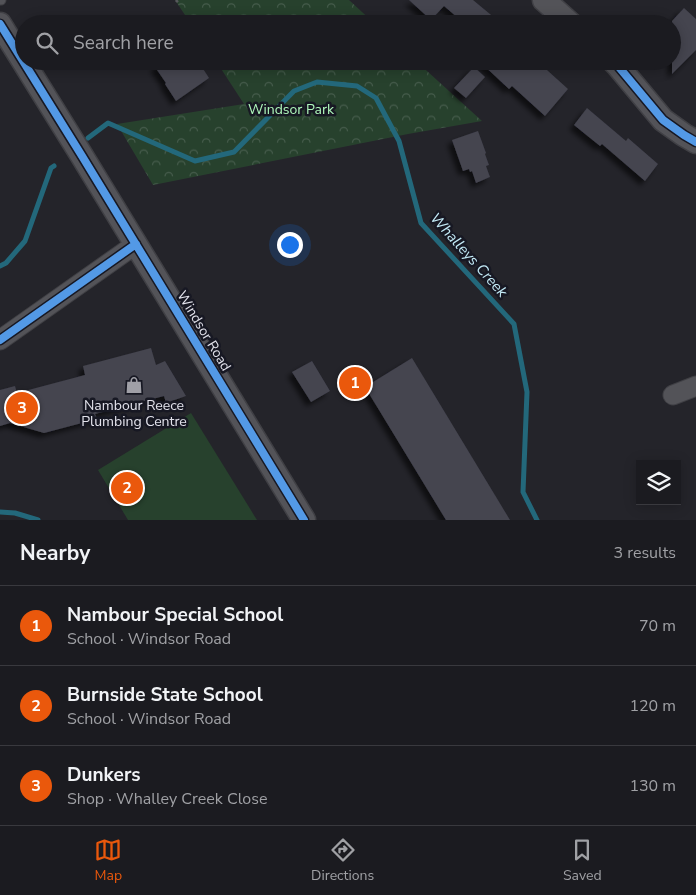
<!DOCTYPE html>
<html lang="en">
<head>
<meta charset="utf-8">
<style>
  :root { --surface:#1b1b20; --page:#28282d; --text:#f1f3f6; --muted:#a0a1a5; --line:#39393e; --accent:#ea580c }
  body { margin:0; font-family:"Nunito Sans",sans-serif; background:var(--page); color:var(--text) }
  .controls { position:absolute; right:15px; bottom:15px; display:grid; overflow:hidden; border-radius:0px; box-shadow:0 2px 12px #0003 }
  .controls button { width:45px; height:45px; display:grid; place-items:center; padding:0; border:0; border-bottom:1px solid var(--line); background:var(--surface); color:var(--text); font:25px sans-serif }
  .you { position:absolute; left:289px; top:244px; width:18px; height:18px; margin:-12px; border:4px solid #fff; border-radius:50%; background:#1a73e8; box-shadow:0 0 0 8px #1a73e833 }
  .badge { display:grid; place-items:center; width:32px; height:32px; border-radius:50%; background:var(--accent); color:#fff; font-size:16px; font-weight:700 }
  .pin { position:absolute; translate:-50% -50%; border:2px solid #fff; box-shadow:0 1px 5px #0006 }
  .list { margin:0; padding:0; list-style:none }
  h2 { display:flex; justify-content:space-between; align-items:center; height:65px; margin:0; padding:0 20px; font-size:21px }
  h2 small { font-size:16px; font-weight:400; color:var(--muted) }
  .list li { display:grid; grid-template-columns:32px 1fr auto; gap:15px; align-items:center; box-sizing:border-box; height:80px; padding:0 20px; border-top:1px solid var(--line) }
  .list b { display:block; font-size:19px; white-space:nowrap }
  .list p { margin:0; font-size:16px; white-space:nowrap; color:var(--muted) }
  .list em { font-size:16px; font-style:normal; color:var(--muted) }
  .icon { flex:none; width:28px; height:28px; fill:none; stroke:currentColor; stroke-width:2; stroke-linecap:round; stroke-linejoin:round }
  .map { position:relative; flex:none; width:696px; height:520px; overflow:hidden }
  .search { position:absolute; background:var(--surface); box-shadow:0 2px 12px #0003; left:15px; right:15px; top:15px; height:55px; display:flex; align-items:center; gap:12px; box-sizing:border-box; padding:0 18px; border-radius:28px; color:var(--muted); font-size:19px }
  .sheet { height:305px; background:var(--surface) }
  nav { display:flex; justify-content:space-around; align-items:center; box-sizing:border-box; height:70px; border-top:1px solid var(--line); background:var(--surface); font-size:14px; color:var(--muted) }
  nav a { display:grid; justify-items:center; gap:2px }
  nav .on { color:var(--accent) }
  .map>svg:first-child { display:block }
  .park { fill:url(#park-crowns) }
  .pitch { fill:#27412d }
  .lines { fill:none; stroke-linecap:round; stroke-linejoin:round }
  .stream { stroke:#23687b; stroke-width:5 }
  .building { fill:#44444f; filter:url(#shadow) }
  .service-casing { stroke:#404045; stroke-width:11 }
  .minor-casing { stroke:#404045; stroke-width:21 }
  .tertiary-casing { stroke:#404045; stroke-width:25 }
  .path { stroke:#58595d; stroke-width:3; stroke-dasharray:2.5 2.5; stroke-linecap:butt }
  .service { stroke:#535358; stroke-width:9 }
  .minor { stroke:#535358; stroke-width:19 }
  .tertiary { stroke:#535358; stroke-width:22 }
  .cycleway-casing { stroke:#171823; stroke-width:11 }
  .cycleway { stroke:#5399e6; stroke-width:8 }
  .labels { text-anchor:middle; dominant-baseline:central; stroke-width:5; stroke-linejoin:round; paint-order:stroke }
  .park-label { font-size:14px; fill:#aef6ba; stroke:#171823 }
  .street-label { font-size:14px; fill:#e2e2eb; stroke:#171823 }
  .poi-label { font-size:14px; fill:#e2e2eb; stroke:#171823 }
  .water-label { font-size:15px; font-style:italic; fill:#c3eaf6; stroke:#171823 }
</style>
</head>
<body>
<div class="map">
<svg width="696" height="520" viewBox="0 0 696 520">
  <defs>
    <pattern id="park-crowns" width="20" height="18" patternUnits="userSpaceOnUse" patternTransform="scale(1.25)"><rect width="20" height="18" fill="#27412d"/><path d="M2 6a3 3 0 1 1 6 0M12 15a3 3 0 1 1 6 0" fill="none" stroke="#465c4c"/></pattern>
    <filter id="shadow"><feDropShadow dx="-4.5" dy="4.5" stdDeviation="2.5" flood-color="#0009"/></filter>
  </defs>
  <rect width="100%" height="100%" fill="#24242a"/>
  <path class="park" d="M175 0H349L375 24H191Z
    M216 61H416L482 121 408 134 153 185 117 124 244 104Z"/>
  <path class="pitch" d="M191 413 257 520H128L98 470Z"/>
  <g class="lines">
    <path class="stream" d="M88 138 108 123 195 161 234 152 294 91 317 82 357 86 376 98 399 141 421 223 514 324 527 392 523 492 537 520
      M0 266 6 263 25 241 51 168 54 166
      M0 512 15 513 38 520"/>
  </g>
  <path class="building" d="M409 0H473L502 24H465L444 6 431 20Z
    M684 8 696 19V50L672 74V21Z
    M162 61H198L209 78 176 101 165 84 166 83 155 67Z
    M479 61H537L568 89 545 116 512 86 509 89Z
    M474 67 485 77 466 98 454 88Z
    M587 108 626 141 628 138 658 164 645 181 602 144 600 146 574 125Z
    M478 131 486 153 485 154 489 165 486 166 490 177 476 183 472 171 470 172 469 169 463 171 452 140Z
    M151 348 156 365 165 361 186 396 166 403 164 396 95 414 97 419 44 433 10 423 0 426V390L15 386 17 393 85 375 83 366Z
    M412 358 510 520H446L365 387Z
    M312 361 330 391 311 402 292 372Z"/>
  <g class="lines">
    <g class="service-casing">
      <path id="service" d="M0 0H1"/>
    </g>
    <g class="minor-casing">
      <path id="minor" d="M0 340 136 244
        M673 395 696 386"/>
    </g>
    <g class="tertiary-casing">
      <path id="tertiary" d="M544 0 571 24
        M0 24 82 156 304 520
        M613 61 618 66 663 120 684 135 696 142"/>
    </g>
    <path class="path" d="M176 2 178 0"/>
    <use href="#service" class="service"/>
    <use href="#minor" class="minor"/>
    <use href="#tertiary" class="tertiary"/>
    <g class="cycleway-casing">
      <path id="cycleway" d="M0 24 82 156 304 520
        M613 61 618 66 663 120 684 135 696 142
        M0 340 136 244"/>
    </g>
    <use href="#cycleway" class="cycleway"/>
  </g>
  <defs>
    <g id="shop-bare" transform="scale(1.35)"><path d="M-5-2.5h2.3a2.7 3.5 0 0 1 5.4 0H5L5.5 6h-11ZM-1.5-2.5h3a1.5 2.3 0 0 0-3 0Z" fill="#a0a0a7" stroke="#171823" stroke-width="2.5" paint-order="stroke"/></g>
  </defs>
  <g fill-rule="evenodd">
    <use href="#shop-bare" x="134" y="385"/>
  </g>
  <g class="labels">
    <g class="park-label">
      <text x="291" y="109">Windsor Park</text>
    </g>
    <g class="street-label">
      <text transform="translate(204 331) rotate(59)">Windsor Road</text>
    </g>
    <g class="poi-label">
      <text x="134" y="405">Nambour Reece<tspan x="134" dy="16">Plumbing Centre</tspan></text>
    </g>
    <g class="water-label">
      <text transform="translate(469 255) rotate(48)">Whalleys Creek</text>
    </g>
  </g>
</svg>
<div class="controls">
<button><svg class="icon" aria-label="layers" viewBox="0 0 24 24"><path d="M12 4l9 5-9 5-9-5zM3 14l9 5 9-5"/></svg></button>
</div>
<div class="you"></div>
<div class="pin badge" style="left:355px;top:383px">1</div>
<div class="pin badge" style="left:127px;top:488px">2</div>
<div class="pin badge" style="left:22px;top:408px">3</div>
<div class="search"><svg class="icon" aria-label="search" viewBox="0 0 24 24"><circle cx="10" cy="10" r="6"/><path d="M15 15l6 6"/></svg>Search here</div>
</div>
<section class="sheet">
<h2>Nearby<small>3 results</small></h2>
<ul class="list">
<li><span class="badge">1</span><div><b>Nambour Special School</b><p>School · Windsor Road</p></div><em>70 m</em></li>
<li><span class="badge">2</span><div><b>Burnside State School</b><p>School · Windsor Road</p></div><em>120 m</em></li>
<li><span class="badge">3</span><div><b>Dunkers</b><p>Shop · Whalley Creek Close</p></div><em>130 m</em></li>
</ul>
</section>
<nav>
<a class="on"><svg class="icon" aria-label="map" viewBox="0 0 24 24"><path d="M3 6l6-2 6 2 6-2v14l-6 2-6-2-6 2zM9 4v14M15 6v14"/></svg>Map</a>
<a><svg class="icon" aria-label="directions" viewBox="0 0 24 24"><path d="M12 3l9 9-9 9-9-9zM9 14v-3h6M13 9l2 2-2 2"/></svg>Directions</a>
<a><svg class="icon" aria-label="saved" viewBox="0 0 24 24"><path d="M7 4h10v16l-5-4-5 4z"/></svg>Saved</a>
</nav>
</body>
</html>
